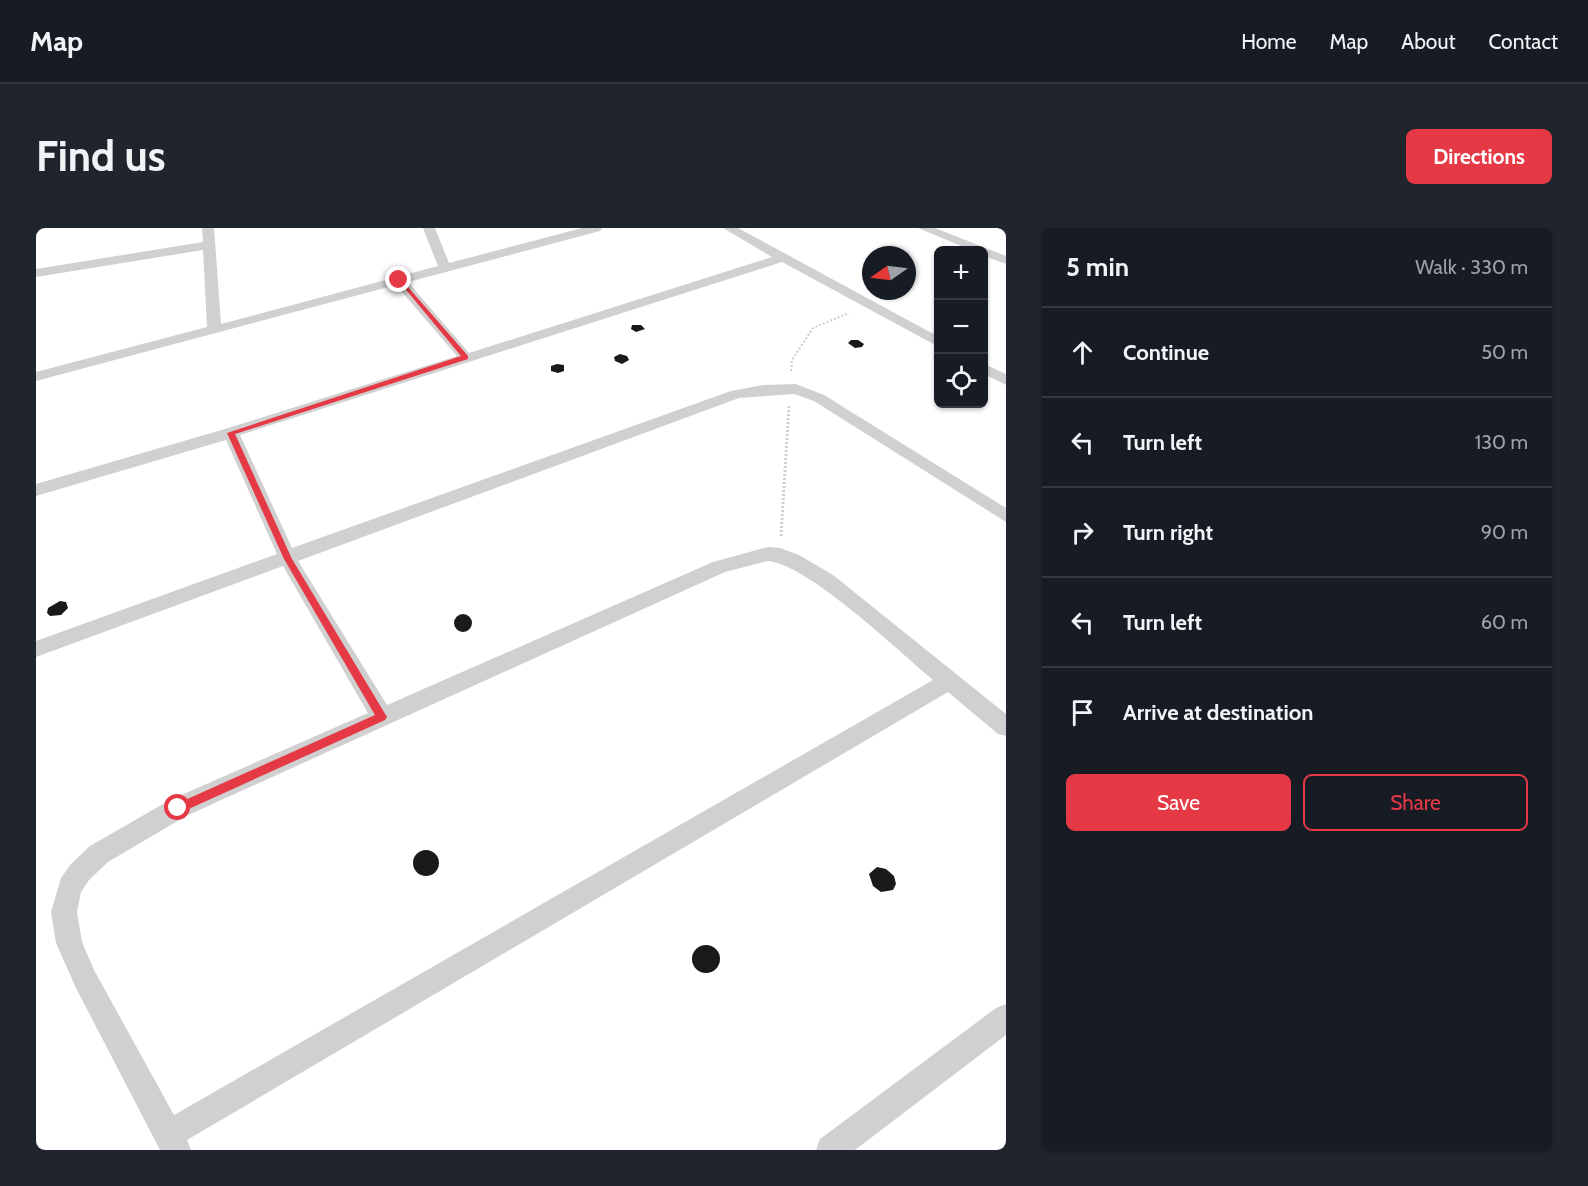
<!DOCTYPE html>
<html lang="en">
<head>
<meta charset="utf-8">
<style>
  :root { --surface:#171b24; --page:#20242c; --text:#f1f3f6; --muted:#9ea1a6; --line:#363941; --accent:#e63946 }
  body { margin:0; font-family:Cabin,sans-serif; background:var(--page); color:var(--text) }
  .controls { position:absolute; right:18px; top:18px; display:grid; overflow:hidden; border-radius:9px; box-shadow:0 2px 4px #0004 }
  .controls button { width:54px; height:54px; display:grid; place-items:center; padding:0; border:0; border-bottom:2px solid var(--line); background:var(--surface); color:var(--text); font:30px sans-serif }
  .compass { position:absolute; left:826px; top:18px; width:54px; height:54px; border-radius:50%; background:var(--surface); box-shadow:0 2px 4px #0004; rotate:256deg }
  .stop { position:absolute; width:18px; height:18px; margin:-14px; border:4px solid #e63946; border-radius:50%; background:#fff }
  .stop.end { background:#e63946; border-color:#fff; box-shadow:0 2px 6px #0008 }
  .list { margin:0; padding:0; list-style:none }
  h2 { display:flex; justify-content:space-between; align-items:center; height:78px; margin:0; padding:0 24px; font-size:26px }
  h2 small { font-size:20px; font-weight:400; color:var(--muted) }
  .list li { display:grid; grid-template-columns:39px 1fr auto; gap:18px; align-items:center; box-sizing:border-box; height:90px; padding:0 24px; border-top:2px solid var(--line) }
  .list b { display:block; font-size:22px; white-space:nowrap }
  .list em { font-size:20px; font-style:normal; color:var(--muted) }
  .actions { display:flex; gap:12px; padding:18px 24px }
  .actions a { flex:1; padding:14px 0; border:2px solid var(--accent); border-radius:9px; text-align:center; font-size:21px; color:var(--accent) }
  .actions .main { background:var(--accent); color:#fff }
  .icon { flex:none; width:33px; height:33px; fill:none; stroke:currentColor; stroke-width:2; stroke-linecap:round; stroke-linejoin:round }
  .map { position:relative; flex:none; width:970px; height:922px; overflow:hidden; border-radius:9px }
  header { display:flex; align-items:center; gap:36px; box-sizing:border-box; height:84px; padding:0 30px; background:var(--surface); border-bottom:2px solid var(--line) }
  header strong { font-size:28px }
  nav { display:flex; gap:33px; margin-inline-start:auto; font-size:21px }
  .intro { display:flex; align-items:center; justify-content:space-between; box-sizing:border-box; height:144px; padding:0 36px }
  h1 { margin:0; font-size:42px }
  .button { padding:15px 27px; border-radius:9px; background:var(--accent); color:#fff; font-size:21px; font-weight:700 }
  main { display:flex; gap:36px; padding:0 36px }
  aside { flex:1; background:var(--surface); border-radius:9px; box-shadow:0 2px 4px #0004 }
  .map>svg:first-child { display:block }
  .building { fill:#1a1a1a }
  .lines { fill:none; stroke-linecap:round; stroke-linejoin:round }
  .path-far1 { stroke:#cdcdcd; stroke-width:2; stroke-dasharray:2 2; stroke-linecap:butt }
  .path { stroke:#cdcdcd; stroke-width:3; stroke-dasharray:2 2; stroke-linecap:butt }
  .minor { fill:#d0d0d0; fill-rule:evenodd }
  .route { fill:#e63946 }
</style>
</head>
<body>
<header>
<strong>Map</strong>
<nav><a>Home</a><a>Map</a><a>About</a><a>Contact</a></nav>
</header>
<div class="intro"><h1>Find us</h1><a class="button">Directions</a></div>
<main>
<div class="map">
<svg width="970" height="922" viewBox="0 0 970 922">
  <rect width="100%" height="100%" fill="#fff"/>
  <path class="building" d="M596 97H605L609 101 600 104 595 101Z
    M822 112 828 116 826 119 819 120 812 115 815 112Z
    M584 126 591 128 593 132 586 136 579 133 578 129Z
    M521 136 528 137V143L522 145 515 143V138Z
    M24 373 30 374 32 380 25 387 14 388 11 385 12 380Z
    M418 395a9 9 0 1 1 18 0a9 9 0 1 1-18 0Z
    M377 635a13 13 0 1 1 26 0a13 13 0 1 1-26 0Z
    M841 639 850 641 858 648 860 656 857 662 845 664 837 658 833 646Z
    M656 731a14 14 0 1 1 28 0a14 14 0 1 1-28 0Z"/>
  <g class="lines">
    <path class="path-far1" d="M755 143 756 132 777 100 813 85"/>
    <path class="path" d="M745 308 753 178"/>
    <path class="minor" d="M166 0H178L185 96 402 38 387 0H399L413 35 546 0H566L564 3 372 54 433 125 736 29 687 0H702L903 109V119L746 34 204 207 256 320 695 163 727 157 760 156 788 167 970 280V294L778 173 758 166 703 170 262 333 351 477 677 334 732 319 744 320 763 327 797 347 970 486V508L962 506 912 464 151 912 155 922H124L40 760 20 715 15 684 25 650 35 636 54 618 134 572 332 485 247 338 0 429V413L241 326 190 212 0 268V256L189 201 421 128 360 57 0 153V144L171 99 167 22 0 49V41L167 14ZM732 333C771 336 863 423 897 452L138 887 58 742 46 714 41 684 45 664 53 652 72 634 150 588 689 344Z
      M882 0H899L970 28V36L948 28V22H935Z
      M948 136 970 146V157L948 146Z
      M970 776V807L819 922H780L784 911 960 780Z"/>
  </g>
  <path class="route" d="M361 51H365L432 128V131L199 206 256 331 351 489 349 492 146 584H138V577L339 487 248 331 191 205 425 128Z"/>
</svg>
<div class="controls">
<button>+</button>
<button>−</button>
<button><svg class="icon" aria-label="locate" viewBox="0 0 24 24"><circle cx="12" cy="12" r="6"/><path d="M12 2v4M12 18v4M2 12h4M18 12h4"/></svg></button>
</div>
<svg class="compass" viewBox="-18 -18 36 36"><path d="M0-13l5 13h-10z" fill="#e53935"/><path d="M0 13l5-13h-10z" fill="#9ea1a6"/></svg>
<div class="stop" style="left:142px;top:580px"></div>
<div class="stop end" style="left:363px;top:52px"></div>
</div>
<aside>
<h2>5 min<small>Walk · 330 m</small></h2>
<ul class="list">
<li><svg class="icon" aria-label="ahead" viewBox="0 0 24 24"><path d="M12 20V5M6 11l6-6 6 6"/></svg><div><b>Continue</b></div><em>50 m</em></li>
<li><svg class="icon" aria-label="left" viewBox="0 0 24 24"><path d="M17 20v-9H6M10 6l-5 5 5 5"/></svg><div><b>Turn left</b></div><em>130 m</em></li>
<li><svg class="icon" aria-label="right" viewBox="0 0 24 24"><path d="M7 20v-9h11M14 6l5 5-5 5"/></svg><div><b>Turn right</b></div><em>90 m</em></li>
<li><svg class="icon" aria-label="left" viewBox="0 0 24 24"><path d="M17 20v-9H6M10 6l-5 5 5 5"/></svg><div><b>Turn left</b></div><em>60 m</em></li>
<li><svg class="icon" aria-label="arrive" viewBox="0 0 24 24"><path d="M6 21V4h12l-3 4 3 4H6"/></svg><div><b>Arrive at destination</b></div></li>
</ul>
<div class="actions"><a class="main">Save</a><a>Share</a></div>
</aside>
</main>
</body>
</html>
